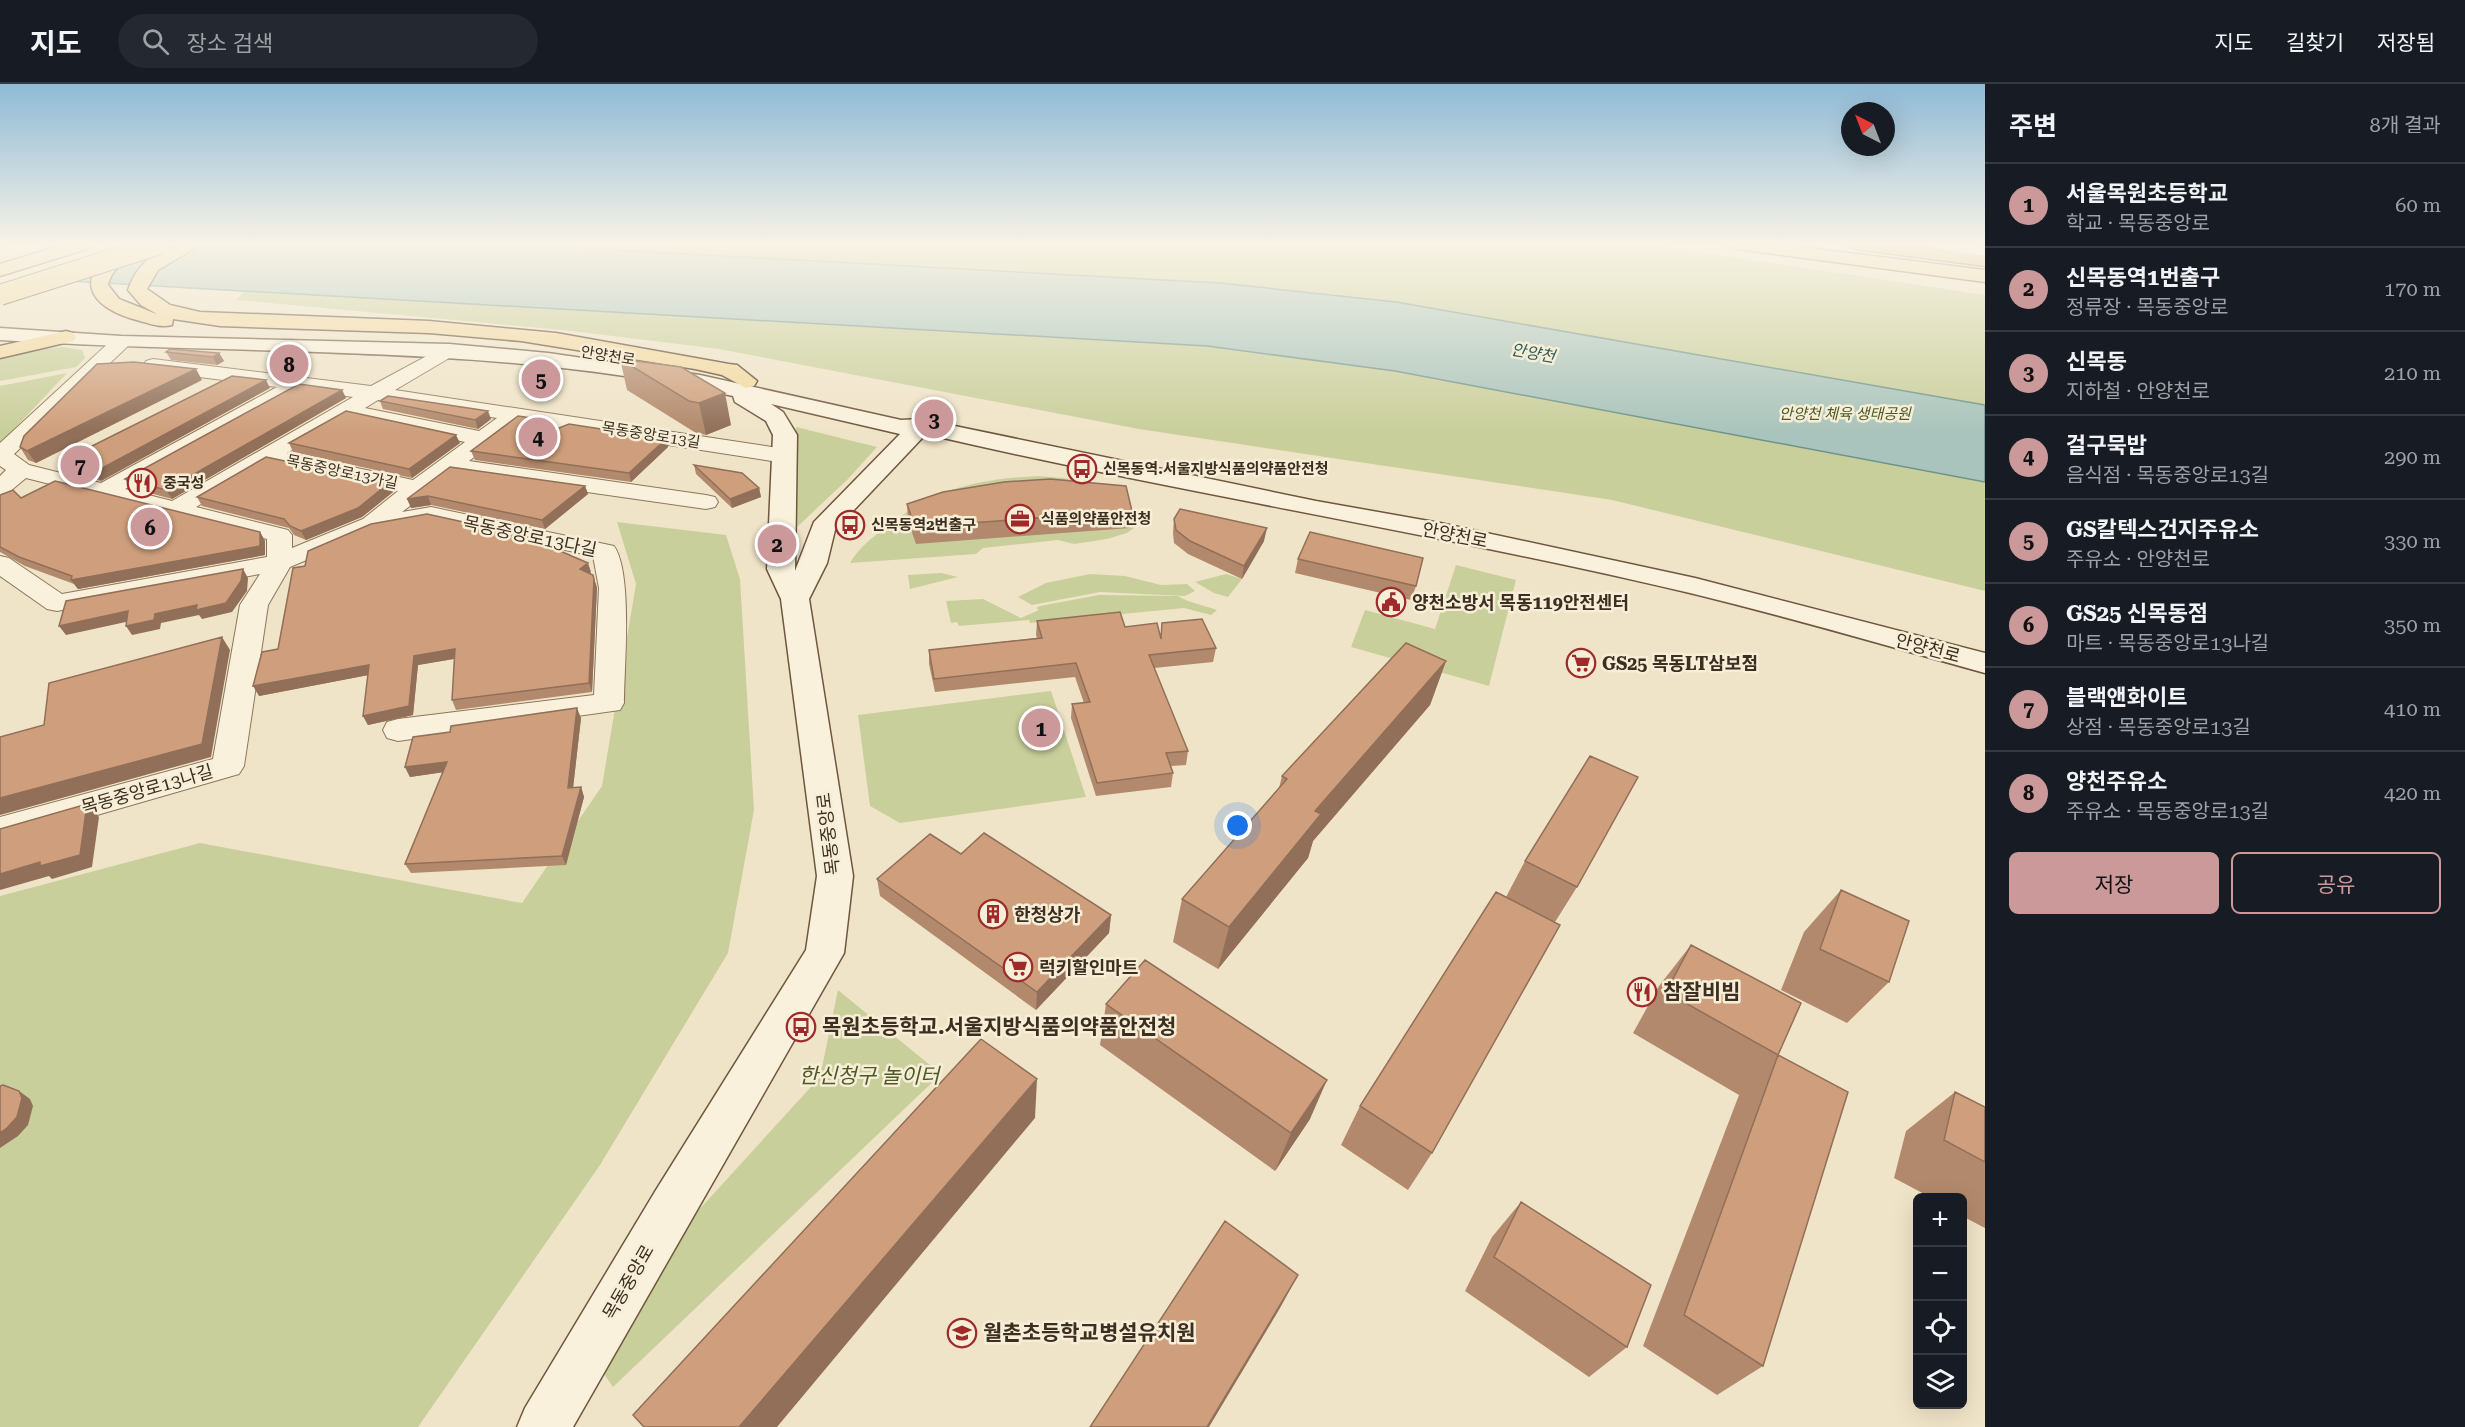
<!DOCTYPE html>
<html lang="ko">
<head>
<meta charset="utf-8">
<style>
  :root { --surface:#171b24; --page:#242831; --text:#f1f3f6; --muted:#9ea1a6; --line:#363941; --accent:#cc999b }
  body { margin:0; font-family:"Roboto Serif","Noto Sans KR",serif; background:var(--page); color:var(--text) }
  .controls { position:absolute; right:18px; bottom:18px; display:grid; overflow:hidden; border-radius:9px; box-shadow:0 6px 24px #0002 }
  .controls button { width:54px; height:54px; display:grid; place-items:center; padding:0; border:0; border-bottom:2px solid var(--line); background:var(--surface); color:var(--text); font:30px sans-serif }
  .compass { position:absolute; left:1841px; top:18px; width:54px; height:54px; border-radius:50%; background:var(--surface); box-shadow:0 6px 24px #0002; rotate:318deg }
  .you { position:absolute; left:1238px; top:742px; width:21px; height:21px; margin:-15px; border:4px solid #fff; border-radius:50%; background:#1a73e8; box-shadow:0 0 0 9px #1a73e833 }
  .badge { display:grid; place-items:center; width:39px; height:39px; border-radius:50%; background:var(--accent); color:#111; font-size:20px; font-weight:700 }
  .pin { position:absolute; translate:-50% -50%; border:3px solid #fff; box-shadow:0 2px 6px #0006 }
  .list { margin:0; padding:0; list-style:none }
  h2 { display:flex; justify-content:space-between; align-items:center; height:78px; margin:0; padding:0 24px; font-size:26px }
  h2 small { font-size:20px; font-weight:400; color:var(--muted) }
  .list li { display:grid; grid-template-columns:39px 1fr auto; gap:18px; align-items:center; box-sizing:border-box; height:84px; padding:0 24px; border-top:2px solid var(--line) }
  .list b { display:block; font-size:22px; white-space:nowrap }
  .list p { margin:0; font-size:20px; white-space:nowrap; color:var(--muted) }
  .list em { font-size:20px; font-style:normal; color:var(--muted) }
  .actions { display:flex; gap:12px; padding:18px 24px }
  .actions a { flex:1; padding:14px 0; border:2px solid var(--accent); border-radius:9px; text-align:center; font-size:21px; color:var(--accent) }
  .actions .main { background:var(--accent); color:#111 }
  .icon { flex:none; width:33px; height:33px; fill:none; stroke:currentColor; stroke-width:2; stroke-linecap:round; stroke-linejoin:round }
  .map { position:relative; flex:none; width:1985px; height:1343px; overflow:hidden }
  header { display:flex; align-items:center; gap:36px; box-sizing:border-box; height:84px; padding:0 30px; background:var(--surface); border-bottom:2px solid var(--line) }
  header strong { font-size:28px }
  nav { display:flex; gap:33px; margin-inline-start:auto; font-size:21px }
  .search { width:420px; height:54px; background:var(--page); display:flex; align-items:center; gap:15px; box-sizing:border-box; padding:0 21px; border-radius:33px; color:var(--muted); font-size:22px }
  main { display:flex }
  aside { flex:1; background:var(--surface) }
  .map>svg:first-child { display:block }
  .green { fill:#c9cf9b }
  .water { fill:#a9c4bc; stroke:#6f938a; stroke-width:1.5 }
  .pier { fill:#f0e4c8 }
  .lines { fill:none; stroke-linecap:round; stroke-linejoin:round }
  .street-casing { stroke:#8d765c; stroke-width:2 }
  .secondary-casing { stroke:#6f573f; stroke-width:3 }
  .primary-casing { stroke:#5b4430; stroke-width:3 }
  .highway-casing { stroke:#5b4430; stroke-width:3 }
  .street { fill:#faf1dc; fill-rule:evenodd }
  .secondary { fill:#faf1dc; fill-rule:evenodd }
  .primary { fill:#f3d9a0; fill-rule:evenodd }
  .highway { fill:#e0a458; fill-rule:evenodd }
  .primary-bridge-casing { stroke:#5b4430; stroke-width:22; stroke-linecap:butt }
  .primary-bridge { stroke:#f3d9a0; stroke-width:20 }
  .wall { fill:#b2896c }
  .shaded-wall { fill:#916f58 }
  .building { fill:#cf9f7d; stroke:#916f58; stroke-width:1.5 }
  .labels { text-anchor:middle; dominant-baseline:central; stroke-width:5; stroke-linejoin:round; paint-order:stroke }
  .far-street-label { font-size:15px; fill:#3d2e20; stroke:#f7eed8 }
  .far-park-label { font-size:15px; font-style:italic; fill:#4d5a26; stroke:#f7eed8 }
  .far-poi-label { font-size:15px; font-weight:bold; fill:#3d2e20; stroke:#f7eed8; text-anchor:start }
  .far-water-label { font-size:16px; font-style:italic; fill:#2f5d5a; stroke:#f7eed8 }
  .street-label { font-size:18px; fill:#3d2e20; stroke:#f7eed8 }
  .poi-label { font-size:18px; font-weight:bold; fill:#3d2e20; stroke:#f7eed8; text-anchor:start }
  .near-poi-label { font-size:21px; font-weight:bold; fill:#3d2e20; stroke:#f7eed8; text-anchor:start }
  .near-park-label { font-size:21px; font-style:italic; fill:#4d5a26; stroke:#f7eed8 }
</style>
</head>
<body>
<header>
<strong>지도</strong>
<div class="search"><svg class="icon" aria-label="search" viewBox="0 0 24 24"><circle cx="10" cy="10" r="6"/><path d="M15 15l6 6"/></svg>장소 검색</div>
<nav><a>지도</a><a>길찾기</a><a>저장됨</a></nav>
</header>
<main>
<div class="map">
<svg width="1985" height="1343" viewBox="0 0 1985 1343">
  <rect width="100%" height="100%" fill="#f0e4c8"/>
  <path class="green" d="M282 160H1645L1985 211V507L1612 416 1139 345 719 265 572 247 237 216Z
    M63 263 82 266 85 274 76 283 0 297V272L25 267Z
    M67 289 0 360V302Z
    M796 343 877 363 848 395 795 445 793 433Z
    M1038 392 1064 394 1117 406 1126 426 1148 434 1127 449 1107 455 1074 460 1058 456 983 464 976 470 850 479C859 463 872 454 886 443 934 405 977 395 1038 392Z
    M617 438 726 451 740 495 754 726 728 869 600 1081 418 1343H0V812L200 759 522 819 602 702 636 500Z
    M1456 481 1516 496 1489 602 1351 563 1365 526 1435 545Z
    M941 489 958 493 910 505 908 491Z
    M1090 490 1125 492 1161 501 1187 500 1195 507 1185 512 1100 508 1032 521 1018 513 1046 499Z
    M1226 490 1242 495 1228 513 1214 509 1195 498Z
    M1099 511 1178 512C1189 519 1204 521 1217 526L1211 531 1184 524 1030 539 1029 536 959 542 957 538 951 539 946 517 983 515 1021 534 1039 526 1036 524 1040 522Z
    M1051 607 1086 713 900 739 870 722 858 631Z
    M838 906 941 990 613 1303 594 1275 685 1141 820 993Z"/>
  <path class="water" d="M0 160H503L1220 199 1396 218 1985 321V398L1395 287 1207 262 0 193Z"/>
  <path class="pier" d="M7 160H137L15 196H0V162Z"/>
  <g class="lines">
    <g class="street-casing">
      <path id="street" d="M1927 160 1985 162V172L1935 165Z
        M121 252 128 254 131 258 128 262 14 370 29 381 101 399 277 303 153 287 146 285 143 281 146 277 153 275 371 302 449 260 456 262 459 266 456 270 395 306 785 365 793 367 796 372 793 377 785 379 520 338 469 377 706 411 715 413 718 418 715 423 706 425 453 389 402 428 431 423 614 462C633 489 624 583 624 619L620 626 398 657 387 654 383 646 387 638 398 635 594 611 599 504 593 472 431 437 375 447 290 483 268 521 244 682 239 690 0 759V733L213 675 240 521 260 490 57 527 47 525 0 492V472L9 474 62 510 267 473V455L26 394 8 409 0 411V392L6 386 0 382V359L114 254ZM303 306 353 313 172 417 125 405ZM378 316 497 334 479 347 365 324ZM349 333 465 358 413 396 287 369ZM270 379 398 407 363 435 292 464V451L288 446 196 423Z"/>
    </g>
    <g class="secondary-casing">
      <path id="secondary" d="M0 244 121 252 449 260 548 269 700 291 901 336 921 335 1316 417 1440 439 1695 494 1985 569V589C1887 562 1789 533 1690 509 1437 449 1179 409 926 350L835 446 827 479 809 515 853 792 844 869 573 1343H517L525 1324 656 1106 806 866 817 792 781 515 767 485 773 351 766 337 735 318 733 312C492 258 244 272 0 256ZM771 320 900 350 814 438 795 487 797 351 783 328Z"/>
    </g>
    <g class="primary-casing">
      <path id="primary" d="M66 160H93L90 164 0 192V180Z
        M126 160 146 161C133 177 114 177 108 201L119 215 154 229 157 230 141 221 128 206C140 171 167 160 202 160L158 186 147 205 170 221 200 228 429 237 556 249 729 280 737 281 757 297 754 302 746 304 722 291 695 285 521 257 429 249 220 242 173 235 172 241C161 244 151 240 140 237 84 223 72 190 126 160Z
        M1728 160H1777L1985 186V198L1737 165Z
        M66 247 73 249 76 253 73 257 0 274V262Z"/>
    </g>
    <g class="highway-casing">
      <path id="highway" d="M1846 160H1894L1985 172V182L1855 165Z"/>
    </g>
    <use href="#street" class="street"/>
    <use href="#secondary" class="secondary"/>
    <use href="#primary" class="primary"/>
    <use href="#highway" class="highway"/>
    <g class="primary-bridge-casing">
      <path id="primary-bridge" d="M0 211 160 160"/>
    </g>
    <use href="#primary-bridge" class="primary-bridge"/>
  </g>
  <path class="wall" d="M166 268 219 269 224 277 217 281 171 276Z
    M620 275 681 283 731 341 706 351 696 349 627 306Z
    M202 296 36 379 28 376 20 363Z
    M270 304 101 397 86 393 83 389 68 386 62 377Z
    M342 306 346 314 172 415 131 404 125 395Z
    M380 317 491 335 478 345 383 325Z
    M555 345 666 355 668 363 631 398 475 376 471 367Z
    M289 359H460L412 394 293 368Z
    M694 381 759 404 761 413 732 424 696 390Z
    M450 383 585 402 588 410 545 445 431 421 411 424Z
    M389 399 393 408 362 433 306 456 294 451 289 444 202 422 197 413Z
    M0 411 260 448 265 457V471L78 505 74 500 25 482 0 468Z
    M907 420 1132 427 1130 444 916 460 908 437Z
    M1174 435 1264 457 1242 495 1188 470 1174 459 1173 449Z
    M1298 475 1416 502 1411 516 1295 489Z
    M591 488 590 489 596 500 597 504 592 608 456 626 452 616 454 575 418 581 413 631 368 641 363 632 368 591 259 612 278 565Z
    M1037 537 1125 543 1160 554 1216 564 1213 578 1154 584 1188 667 1186 681 1171 682 1173 689 1171 703 1096 712 1071 634 1072 620 1084 619 1075 593 935 608 929 580V566L1037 554 1036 551Z
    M1446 577 1430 621 1313 757 1308 774 1218 885 1173 858 1182 815 1279 704 1282 692Z
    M581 634 573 704 581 703 584 713 566 781 411 789 405 780 443 688 410 693 405 683Z
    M961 770 1111 831 1109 849 1036 926 880 812 877 795Z
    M1525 777 1577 803 1555 838 1432 1069 1408 1106 1341 1061 1360 1022 1506 813Z
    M1841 806 1889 898 1847 939 1781 906 1804 848Z
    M1691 861 1778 971 1763 1282 1717 1311 1643 1262 1739 1011 1633 949 1659 902Z
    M1106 920 1310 1035 1275 1087 1100 961Z
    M1955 1008 1985 1023V1144L1962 1132V1113H1930L1894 1094 1906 1047Z
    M1521 1118 1627 1263 1589 1293 1465 1207 1492 1153Z"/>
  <path class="shaded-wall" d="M219 269 224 277 217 281 213 273Z
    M196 285 202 296 36 379 27 367Z
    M266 296 270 304 101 397 95 388Z
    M342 306 346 314 172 415 166 406Z
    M725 309 731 341 706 351 699 319Z
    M488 327 491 335 478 345 475 336Z
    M552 337 555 346 541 351Z
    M456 351 460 359 412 394 409 385Z
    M666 355 668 363 631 398 629 389Z
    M389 399 393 408 362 433 306 456 301 447Z
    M585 402 588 410 545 445 542 436Z
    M759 404 761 413 732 424 730 415Z
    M428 412 431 421 411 424 407 415Z
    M1267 444 1264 457 1242 495 1244 482Z
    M260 448 265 457V471L78 505 71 496Z
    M588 479 591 488 582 494 580 485Z
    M243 485 248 494 247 507 232 528 202 535 199 531 161 539 160 545 132 551 126 542 155 530Z
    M593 491 597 504 592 608 589 599Z
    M128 527 135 536 66 551 59 542Z
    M222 553 230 566 211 673 0 731V714Z
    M455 565 459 574 418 581 413 631 368 641 363 632 414 572Z
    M1446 577 1430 621 1313 757 1308 774 1218 885 1229 843 1315 727Z
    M369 581 374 590 259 612 253 602Z
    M577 624 581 634 572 713 568 704Z
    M447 678 452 687 410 693 405 683Z
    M581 703 584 713 566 781 562 772Z
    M87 720 99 733 92 783 52 795 49 792 0 806V790L40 778Z
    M1111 831 1109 849 1036 926 1037 908Z
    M1037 995 1035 1034 777 1343H739Z
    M1327 996 1310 1035 1275 1087 1291 1049Z
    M19 1007 30 1015 33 1022 28 1041 18 1052 0 1064V1049Z
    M1298 1191 1280 1224 1209 1343H1207Z"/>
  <path class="building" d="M170 265 219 269 213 273 166 268Z
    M620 275 681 283 725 309 699 319 689 317Z
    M134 278 196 285 27 367 20 363 24 352 97 280Z
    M232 292 266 296 95 388 80 384 84 382 62 377Z
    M299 300 342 306 166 406 125 395Z
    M388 312 488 327 475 336 380 317Z
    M346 327 456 351 409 385 289 359Z
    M518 332 552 337 541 351 569 340 666 355 629 389 471 367Z
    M266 373 389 399 358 424 301 447 290 442 284 435 197 413Z
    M694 381 742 389 759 404 730 415Z
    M450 383 585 402 542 436 428 412 407 415Z
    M1050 395 1126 402 1132 427 915 443 907 420 943 408 1004 398Z
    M55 397 260 448V462L71 496 72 492 19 473 0 463V411L13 406 21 414Z
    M1180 425 1267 444 1244 482 1190 457 1176 446 1174 435Z
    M427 430 523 451 588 479 580 485 593 491 594 495 589 599 452 616 455 565 414 572 409 622 363 632 369 581 253 602 262 568 278 565 293 484 305 482 308 467 371 440Z
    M1310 448 1423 474 1416 502 1298 475Z
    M243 485 241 497 226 519 196 526 197 521 155 530 154 536 126 542 128 527 59 542 66 517Z
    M1120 528 1125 543 1157 539 1161 555 1162 539 1202 535 1216 564 1149 571 1188 667 1166 669 1173 689 1097 699 1072 620 1090 618 1076 579 934 595 929 566 1042 554 1037 537Z
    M222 553 202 660 0 714V653L44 641 49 599Z
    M1406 559 1446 577 1315 727 1321 730 1229 843 1182 815 1287 695 1282 692Z
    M577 624 568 704 581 703 562 772 405 780 447 678 405 683 413 653 450 648 451 642Z
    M1590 672 1638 693 1577 803 1525 777Z
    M87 720 80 771 40 782V778L0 790V745Z
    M984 749 1111 831 1037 908 877 795 930 750 961 770Z
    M1841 806 1909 837 1889 898 1820 865Z
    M1496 808 1560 841 1432 1069 1360 1022Z
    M1691 861 1801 919 1778 971 1666 908Z
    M1145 876 1327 996 1291 1049 1106 920Z
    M981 955 1037 995 739 1343H644L633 1331Z
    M1778 971 1848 1008 1763 1282 1684 1231Z
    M3 1001 19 1007 22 1014 17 1033 7 1044 0 1049V1002Z
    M1955 1008 1985 1023V1078L1944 1056Z
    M1521 1118 1651 1201 1627 1263 1494 1173Z
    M1225 1137 1298 1191 1207 1343H1090Z"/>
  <linearGradient id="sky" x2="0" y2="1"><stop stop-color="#8fbad6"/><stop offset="0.46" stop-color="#f8f3e6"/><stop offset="1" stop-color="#f8f3e6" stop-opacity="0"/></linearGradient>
  <rect width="1985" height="348" fill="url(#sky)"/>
  <defs>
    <g id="bus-ring" transform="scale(1.5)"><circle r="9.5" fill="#f7eed8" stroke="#9e2a2b" stroke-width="1.5"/><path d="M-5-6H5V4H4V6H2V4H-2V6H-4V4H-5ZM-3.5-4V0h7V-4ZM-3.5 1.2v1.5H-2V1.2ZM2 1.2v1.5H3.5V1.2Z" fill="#9e2a2b"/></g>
    <g id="restaurant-ring" transform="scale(1.5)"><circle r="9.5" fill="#f7eed8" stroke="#9e2a2b" stroke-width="1.5"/><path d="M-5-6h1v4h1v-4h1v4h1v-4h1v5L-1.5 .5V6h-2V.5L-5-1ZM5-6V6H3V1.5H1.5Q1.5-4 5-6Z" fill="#9e2a2b"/></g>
    <g id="office-ring" transform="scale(1.5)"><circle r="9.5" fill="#f7eed8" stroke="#9e2a2b" stroke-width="1.5"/><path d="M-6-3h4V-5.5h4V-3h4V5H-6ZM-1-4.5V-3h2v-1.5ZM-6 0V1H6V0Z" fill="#9e2a2b"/></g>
    <g id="civic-ring" transform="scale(1.5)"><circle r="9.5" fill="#f7eed8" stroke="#9e2a2b" stroke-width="1.5"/><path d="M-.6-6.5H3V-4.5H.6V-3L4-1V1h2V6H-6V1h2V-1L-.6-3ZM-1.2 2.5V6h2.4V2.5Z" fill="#9e2a2b"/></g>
    <g id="supermarket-ring" transform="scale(1.5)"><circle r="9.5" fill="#f7eed8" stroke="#9e2a2b" stroke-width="1.5"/><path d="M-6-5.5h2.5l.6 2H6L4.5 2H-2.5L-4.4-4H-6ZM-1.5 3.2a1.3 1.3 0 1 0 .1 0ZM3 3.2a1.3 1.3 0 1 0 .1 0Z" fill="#9e2a2b"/></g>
    <g id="building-ring" transform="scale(1.5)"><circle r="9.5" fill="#f7eed8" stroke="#9e2a2b" stroke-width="1.5"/><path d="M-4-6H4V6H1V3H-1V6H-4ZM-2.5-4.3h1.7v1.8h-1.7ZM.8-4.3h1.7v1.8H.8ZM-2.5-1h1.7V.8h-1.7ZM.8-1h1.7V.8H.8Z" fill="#9e2a2b"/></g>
    <g id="school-ring" transform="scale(1.5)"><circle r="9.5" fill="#f7eed8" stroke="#9e2a2b" stroke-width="1.5"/><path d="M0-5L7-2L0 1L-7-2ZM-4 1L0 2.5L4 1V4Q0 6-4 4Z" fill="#9e2a2b"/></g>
  </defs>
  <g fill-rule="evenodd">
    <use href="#bus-ring" x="1082" y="385"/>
    <use href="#restaurant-ring" x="142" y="399"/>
    <use href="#office-ring" x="1020" y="435"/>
    <use href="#bus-ring" x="850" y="441"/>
    <use href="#civic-ring" x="1391" y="518"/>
    <use href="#supermarket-ring" x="1581" y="579"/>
    <use href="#building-ring" x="993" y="830"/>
    <use href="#supermarket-ring" x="1018" y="883"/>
    <use href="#restaurant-ring" x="1642" y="908"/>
    <use href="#bus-ring" x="801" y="943"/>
    <use href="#school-ring" x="962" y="1249"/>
  </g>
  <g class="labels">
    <g class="far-street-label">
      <text transform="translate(608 272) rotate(9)">안양천로</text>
      <text transform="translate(651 351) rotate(9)">목동중앙로13길</text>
      <text transform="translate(342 388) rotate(12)">목동중앙로13가길</text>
    </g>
    <g class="far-park-label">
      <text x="1845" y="330">안양천 체육 생태공원</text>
    </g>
    <g class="far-poi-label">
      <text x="1103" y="385">신목동역.서울지방식품의약품안전청</text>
      <text x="163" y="399">중국성</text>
      <text x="1041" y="435">식품의약품안전청</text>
      <text x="871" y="441">신목동역2번출구</text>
    </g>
    <g class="far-water-label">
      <text transform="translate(1533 269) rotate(10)">안양천</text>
    </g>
    <g class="street-label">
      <text transform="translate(1455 451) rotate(11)">안양천로</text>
      <text transform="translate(530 452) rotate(12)">목동중앙로13다길</text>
      <text transform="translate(1928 564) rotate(15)">안양천로</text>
      <text transform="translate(147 705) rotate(-16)">목동중앙로13나길</text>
      <text transform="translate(828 750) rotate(-97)">목동중앙로</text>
      <text transform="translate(628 1198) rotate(-60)">목동중앙로</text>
    </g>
    <g class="poi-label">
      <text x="1412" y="518">양천소방서 목동119안전센터</text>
      <text x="1602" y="579">GS25 목동LT삼보점</text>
      <text x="1014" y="830">한청상가</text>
      <text x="1039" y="883">럭키할인마트</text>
    </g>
    <g class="near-poi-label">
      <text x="1663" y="908">참잘비빔</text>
      <text x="822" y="943">목원초등학교.서울지방식품의약품안전청</text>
      <text x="983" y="1249">월촌초등학교병설유치원</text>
    </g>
    <g class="near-park-label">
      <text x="869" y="992">한신청구 놀이터</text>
    </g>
  </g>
</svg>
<div class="controls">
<button>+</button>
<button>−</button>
<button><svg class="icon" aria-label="locate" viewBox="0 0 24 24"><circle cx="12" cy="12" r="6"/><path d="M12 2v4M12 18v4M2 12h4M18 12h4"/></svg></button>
<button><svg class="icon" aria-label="layers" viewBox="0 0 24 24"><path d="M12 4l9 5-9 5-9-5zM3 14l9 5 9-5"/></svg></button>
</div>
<svg class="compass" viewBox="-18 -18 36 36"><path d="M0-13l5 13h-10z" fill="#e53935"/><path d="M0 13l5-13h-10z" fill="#9ea1a6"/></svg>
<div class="you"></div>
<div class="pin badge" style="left:1041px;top:644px">1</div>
<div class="pin badge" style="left:777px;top:460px">2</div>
<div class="pin badge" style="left:934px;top:335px">3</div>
<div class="pin badge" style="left:538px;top:353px">4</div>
<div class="pin badge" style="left:541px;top:295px">5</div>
<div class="pin badge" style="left:150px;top:443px">6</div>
<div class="pin badge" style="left:80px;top:381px">7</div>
<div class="pin badge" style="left:289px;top:280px">8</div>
</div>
<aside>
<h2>주변<small>8개 결과</small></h2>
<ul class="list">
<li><span class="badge">1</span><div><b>서울목원초등학교</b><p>학교 · 목동중앙로</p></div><em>60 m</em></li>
<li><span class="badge">2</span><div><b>신목동역1번출구</b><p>정류장 · 목동중앙로</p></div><em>170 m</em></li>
<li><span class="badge">3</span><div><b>신목동</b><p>지하철 · 안양천로</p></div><em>210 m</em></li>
<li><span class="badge">4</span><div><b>걸구묵밥</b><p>음식점 · 목동중앙로13길</p></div><em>290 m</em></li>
<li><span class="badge">5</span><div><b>GS칼텍스건지주유소</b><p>주유소 · 안양천로</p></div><em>330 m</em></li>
<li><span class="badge">6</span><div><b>GS25 신목동점</b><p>마트 · 목동중앙로13나길</p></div><em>350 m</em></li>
<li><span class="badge">7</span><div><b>블랙앤화이트</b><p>상점 · 목동중앙로13길</p></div><em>410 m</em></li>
<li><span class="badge">8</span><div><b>양천주유소</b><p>주유소 · 목동중앙로13길</p></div><em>420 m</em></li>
</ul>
<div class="actions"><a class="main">저장</a><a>공유</a></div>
</aside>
</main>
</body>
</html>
